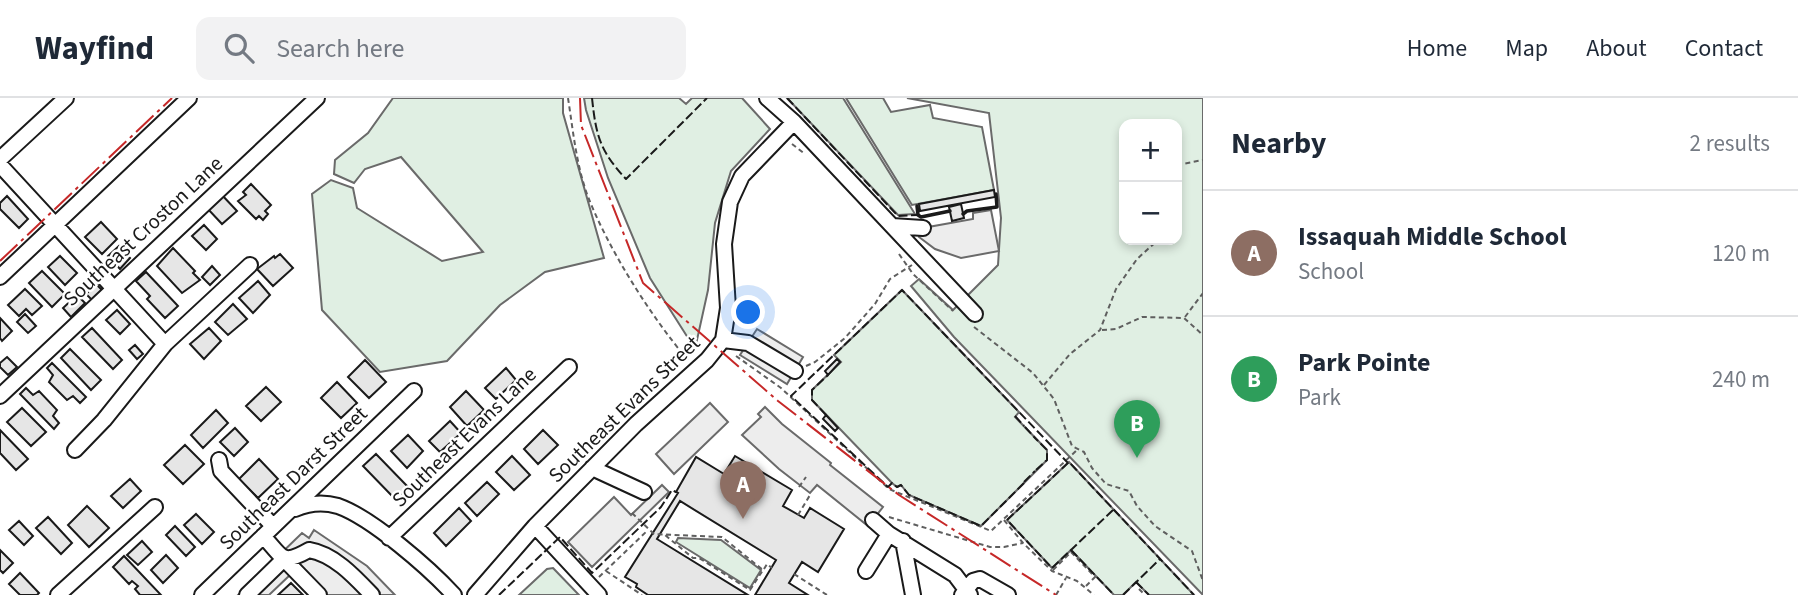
<!DOCTYPE html>
<html lang="en">
<head>
<meta charset="utf-8">
<style>
  :root { --surface:#fff; --page:#f2f2f3; --text:#1f2937; --muted:#747a83; --line:#e0e1e3; --accent:#c62828 }
  body { margin:0; font-family:"Source Sans 3",sans-serif; background:var(--page); color:var(--text) }
  .controls { position:absolute; right:21px; top:21px; display:grid; overflow:hidden; border-radius:14px; box-shadow:0 4px 10px #0003 }
  .controls button { width:63px; height:63px; display:grid; place-items:center; padding:0; border:0; border-bottom:2px solid var(--line); background:var(--surface); color:var(--text); font:35px sans-serif }
  .you { position:absolute; left:749px; top:215px; width:24px; height:24px; margin:-18px; border:5px solid #fff; border-radius:50%; background:#1a73e8; box-shadow:0 0 0 10px #1a73e833 }
  .badge { display:grid; place-items:center; width:46px; height:46px; border-radius:50%; background:var(--accent); color:#fff; font-size:23px; font-weight:700 }
  .pin { position:absolute; translate:-50% -58px; filter:drop-shadow(0 2px 4px #0008) }
  .pin::after { content:''; position:absolute; top:37px; width:24px; height:21px; background:inherit; clip-path:polygon(0 0,100% 0,50% 100%) }
  .list { margin:0; padding:0; list-style:none }
  h2 { display:flex; justify-content:space-between; align-items:center; height:91px; margin:0; padding:0 28px; font-size:30px }
  h2 small { font-size:23px; font-weight:400; color:var(--muted) }
  .list li { display:grid; grid-template-columns:46px 1fr auto; gap:21px; align-items:center; box-sizing:border-box; height:126px; padding:0 28px; border-top:2px solid var(--line) }
  .list b { display:block; font-size:26px; white-space:nowrap }
  .list p { margin:0; font-size:23px; white-space:nowrap; color:var(--muted) }
  .list em { font-size:23px; font-style:normal; color:var(--muted) }
  .icon { flex:none; width:38px; height:38px; fill:none; stroke:currentColor; stroke-width:2; stroke-linecap:round; stroke-linejoin:round }
  .map { position:relative; flex:none; width:1203px; height:497px; overflow:hidden }
  header { display:flex; align-items:center; gap:42px; box-sizing:border-box; height:98px; padding:0 35px; background:var(--surface); border-bottom:2px solid var(--line) }
  header strong { font-size:33px }
  nav { display:flex; gap:38px; margin-inline-start:auto; font-size:24px }
  .search { width:490px; height:63px; background:var(--page); display:flex; align-items:center; gap:18px; box-sizing:border-box; padding:0 24px; border-radius:14px; color:var(--muted); font-size:26px }
  main { display:flex }
  aside { flex:1; background:var(--surface) }
  .map>svg:first-child { display:block }
  .green { fill:#e0efe3; stroke:#6a6a6a; stroke-width:2; fill-rule:evenodd }
  .parking { fill:#ededed; stroke:#6a6a6a; stroke-width:2 }
  .building { fill:#e6e6e6; stroke:#1a1a1a; stroke-width:2 }
  .lines { fill:none; stroke-linecap:round; stroke-linejoin:round }
  .minor-casing { stroke:#1a1a1a; stroke-width:18 }
  .path { stroke:#5f5f5f; stroke-width:2; stroke-dasharray:5 3.5; stroke-linecap:butt }
  .minor { stroke:#fff; stroke-width:14 }
  .fence { stroke:#1a1a1a; stroke-width:2; stroke-dasharray:9 3.5; stroke-linecap:butt }
  .wall { stroke:#1a1a1a; stroke-width:3.5 }
  .power { stroke:#c62828; stroke-width:2; stroke-dasharray:24 5 3.5 5; stroke-linecap:butt }
  .labels { text-anchor:middle; dominant-baseline:central; stroke-width:5; stroke-linejoin:round; paint-order:stroke }
  .street-label { font-size:21px; fill:#1a1a1a; stroke:#fff }
</style>
</head>
<body>
<header>
<strong>Wayfind</strong>
<div class="search"><svg class="icon" aria-label="search" viewBox="0 0 24 24"><circle cx="10" cy="10" r="6"/><path d="M15 15l6 6"/></svg>Search here</div>
<nav><a>Home</a><a>Map</a><a>About</a><a>Contact</a></nav>
</header>
<main>
<div class="map">
<svg width="1203" height="497" viewBox="0 0 1203 497">
  <rect width="100%" height="100%" fill="#fff"/>
  <path class="green" d="M393 0H563V15L604 160 545 174 500 207 447 263 380 274 322 212 312 96 331 82 353 90 357 110 442 163 483 154 401 59 365 71 354 85 334 76 335 62 368 35Z
    M584 0H679L686 6 692 0H742L770 31 731 73 715 125 708 192 695 251 650 180 608 80 586 12Z
    M787 0H843L915 116 898 117Z
    M846 0H883L891 14 930 7 933 20 982 29 994 92 912 107Z
    M907 0H1203V497L954 239 911 188 919 181 953 212 998 167 1001 120 989 15ZM1124 26H1177V142H1124Z
    M902 192 1019 314 1015 319 1047 352V362L981 428 909 397 901 387 897 389 892 385 812 302V292L841 264 834 257Z
    M1069 364 1194 497H1149L1136 484 1123 497H1114L1071 452 1052 470 1007 422Z
    M678 440 721 442 761 472 750 490 676 444Z
    M553 470 579 497H519L547 471Z"/>
  <path class="parking" d="M991 112 999 153 961 160 935 151 919 139 923 130 973 121V115Z
    M757 231 803 259 787 286 740 257Z
    M710 305 728 324 674 376 656 356Z
    M765 309 782 326 831 365 830 367 883 409 868 428 817 387 810 395 779 371 742 337 761 319 758 316Z
    M662 387 669 394 592 469 568 444 614 399 631 417Z
    M314 432 367 468 395 497H309L290 477 269 497H238L302 435 309 440Z"/>
  <path class="building" d="M251 86 271 107 265 113 268 116 263 122 259 118 256 121 238 103 246 97 243 94Z
    M994 92 995 99 920 113 919 106Z
    M221 96 237 113 222 126 207 110Z
    M7 98 28 121 19 130 0 111V105Z
    M961 106 964 120 952 123 949 109Z
    M101 124 117 141 102 156 85 139Z
    M204 127 217 141 206 152 192 138Z
    M119 148 130 160 120 171 108 158Z
    M173 150 195 173 193 175 200 182 182 195 157 168Z
    M280 156 293 170 273 188 257 171 274 158 275 160Z
    M60 158 77 175 65 187 48 169Z
    M212 168 220 177 210 187 202 179Z
    M42 173 65 196 52 209 29 185Z
    M146 174 178 208 165 220 147 201 150 198 136 183Z
    M258 183 270 197 253 215 239 200Z
    M96 186 103 193 92 202 86 196Z
    M25 191 42 208 32 217 26 211 19 218 8 207Z
    M77 197 85 205 71 219 63 210Z
    M233 206 247 221 228 237 215 224Z
    M117 212 130 226 120 236 106 222Z
    M25 216 36 228 28 235 17 224Z
    M0 220 12 233 2 243 0 240Z
    M92 230 122 262 113 271 82 239Z
    M209 230 221 243 204 261 190 246Z
    M135 247 143 256 137 261 129 252Z
    M70 251 101 282 91 292 61 260Z
    M7 259 17 269 8 277 0 269V265Z
    M837 261 840 264 828 277 825 273Z
    M365 262 386 284 369 300 348 279Z
    M52 265 86 299 80 305 73 298 67 302 49 284 53 277 47 270Z
    M506 270 516 282 496 301 485 290Z
    M337 284 357 305 341 320 321 300Z
    M266 289 281 304 261 323 246 308Z
    M26 290 33 297 39 293 57 312 53 318 59 325 54 331 20 296Z
    M466 293 484 312 467 328 450 309Z
    M22 310 46 334 31 348 7 324Z
    M216 312 228 325 203 350 191 337Z
    M826 317 838 330 835 333 823 321Z
    M450 323 461 335 440 354 429 343Z
    M235 330 248 344 234 358 220 344Z
    M0 332 28 361 16 372 0 355Z
    M543 332 558 347 538 366 524 351Z
    M408 337 423 353 407 370 391 353Z
    M185 347 204 366 183 386 164 367Z
    M376 356 409 390 396 402 363 368Z
    M512 358 530 377 514 392 496 374Z
    M735 358 792 392 783 408 804 420 810 410 844 431 818 474 802 464 789 485 808 497H755L776 462 680 403 657 441 748 497H648L636 489 637 486 625 479 678 395 676 394 696 359 724 376Z
    M259 361 278 381 258 400 239 381Z
    M130 381 141 393 123 410 111 398Z
    M487 384 499 396 477 418 465 405Z
    M87 408 109 430 89 449 68 427Z
    M459 410 471 423 446 448 434 435Z
    M196 416 214 434 202 446 184 427Z
    M48 419 72 445 61 456 36 430Z
    M19 423 33 438 24 447 9 432Z
    M175 428 195 449 186 458 166 437Z
    M142 443 152 454 138 467 127 457Z
    M0 452 13 465 3 475 0 472Z
    M166 457 178 470 163 485 151 472Z
    M124 458 161 497H140L135 491 138 488 132 483 129 486 113 469Z
    M20 475 39 495 37 497H20L9 486Z
    M291 485 303 497H278Z"/>
  <g class="lines">
    <g class="minor-casing">
      <path id="minor" d="M767 0 794 24 975 216
        M0 61 66 0
        M0 67 165 246
        M892 128 923 130
        M0 179 189 0
        M723 242 748 245 795 273
        M0 298 317 0
        M75 352 104 322 165 246 250 167
        M219 362 221 373 273 428
        M592 370 644 394
        M295 411C309 405 324 404 338 408 372 420 429 470 454 497
        M873 422 889 436 955 477 970 497
        M535 428 599 497
        M263 438C283 459 281 468 309 452 334 456 355 479 372 497
        M389 440 569 269
        M903 443 913 497
        M866 473 889 436
        M58 497 155 409
        M202 497 414 293
        M247 497 284 461 319 497
        M475 497 535 428 636 326 707 262 723 242 728 210 724 146 730 104 742 78 794 24
        M962 497 973 483 980 481 1008 497"/>
    </g>
    <path class="path" d="M568 0C573 32 576 65 587 96 607 149 651 219 688 262
      M792 46 805 56
      M1177 67 1203 62
      M899 156 913 176 953 213
      M1185 219 1203 195
      M974 229 1033 275 1054 301 1072 348 1084 354 1092 370 1106 386 1129 393 1137 408 1155 428 1192 453 1203 483
      M1102 232 1116 231 1142 219 1184 220 1203 237
      M736 258 781 290 889 391 991 433 1077 352
      M806 268 815 264 845 240 875 206 890 181 912 167
      M1044 287 1070 256 1100 232 1116 191 1137 161 1158 142
      M799 389 806 379
      M632 415 654 436 722 439 763 472 750 492 699 460H693L665 437
      M798 417 810 397
      M889 419 990 449H1004L1023 445
      M1004 422 1023 445 1052 473 1077 483 1094 497
      M1071 454 1095 479
      M764 471 767 466 772 470
      M1053 472 1072 453
      M606 473 642 497
      M794 476 827 497
      M599 479 648 432
      M1086 488 1096 478
      M1139 491 1145 497
      M1056 497 1066 480"/>
    <use href="#minor" class="minor"/>
    <path class="fence" d="M592 0C596 38 600 53 626 81L707 0
      M787 0 898 118 918 117
      M826 317 812 302V292L828 277
      M1015 318 1024 328
      M1025 329 1036 341
      M1036 372 1047 362V352L1036 341
      M1024 384 1035 373
      M1024 385 981 428 909 397 901 387 897 389 892 385 888 389 791 298 902 192 1068 365
      M1113 412 1052 470 1007 422 1069 364 1194 497
      M1071 452 1114 497
      M1136 484 1149 497
      M499 497 560 439 592 475 661 409 672 392 676 394
      M1123 497 1160 461"/>
    <path class="wall" d="M917 108 918 117 921 119 950 113
      M963 116 967 113 997 109 996 96"/>
    <path class="power" d="M580 0 581 27 643 185 778 303 899 397 1056 497
      M0 163 172 0"/>
  </g>
  <g class="labels">
    <g class="street-label">
      <text transform="translate(143 133) rotate(-43)">Southeast Croston Lane</text>
      <text transform="translate(624 311) rotate(-44)">Southeast Evans Street</text>
      <text transform="translate(464 339) rotate(-44)">Southeast Evans Lane</text>
      <text transform="translate(293 380) rotate(-44)">Southeast Darst Street</text>
    </g>
  </g>
</svg>
<div class="controls">
<button>+</button>
<button>−</button>
</div>
<div class="you"></div>
<div class="pin badge" style="left:743px;top:421px;background:#8d6e63">A</div>
<div class="pin badge" style="left:1137px;top:360px;background:#2e9e5b">B</div>
</div>
<aside>
<h2>Nearby<small>2 results</small></h2>
<ul class="list">
<li><span class="badge" style="background:#8d6e63">A</span><div><b>Issaquah Middle School</b><p>School</p></div><em>120 m</em></li>
<li><span class="badge" style="background:#2e9e5b">B</span><div><b>Park Pointe</b><p>Park</p></div><em>240 m</em></li>
</ul>
</aside>
</main>
</body>
</html>
